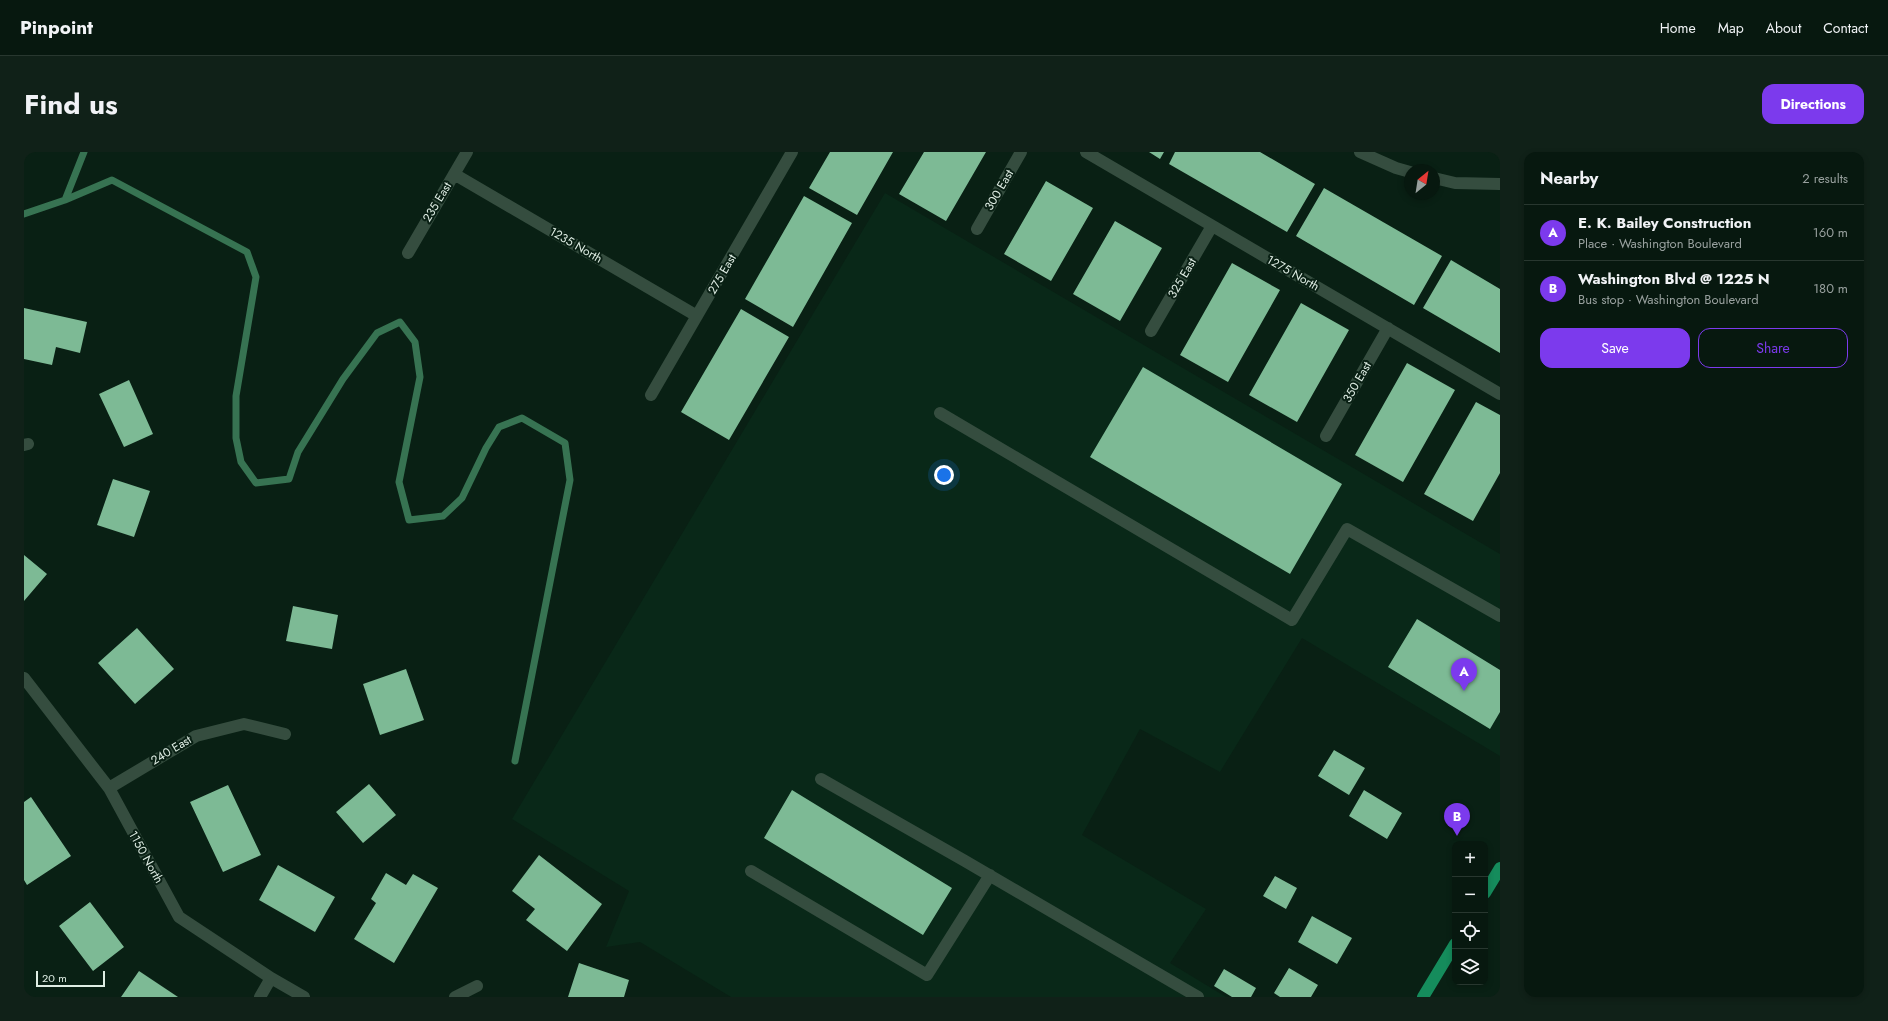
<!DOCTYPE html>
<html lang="en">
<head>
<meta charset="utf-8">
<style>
  :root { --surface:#07180f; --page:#102118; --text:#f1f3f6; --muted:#98a09e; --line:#28372f; --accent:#7c3aed }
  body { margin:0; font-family:Jost,sans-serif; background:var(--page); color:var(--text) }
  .controls { position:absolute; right:12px; bottom:12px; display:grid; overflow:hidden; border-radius:8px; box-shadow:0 2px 6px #0003 }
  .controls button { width:36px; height:36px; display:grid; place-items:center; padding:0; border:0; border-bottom:1px solid var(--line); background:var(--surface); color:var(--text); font:20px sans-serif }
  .compass { position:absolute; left:1380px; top:12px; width:36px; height:36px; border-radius:50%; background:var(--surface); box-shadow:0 2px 6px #0003; rotate:30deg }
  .scale { position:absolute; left:12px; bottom:10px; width:69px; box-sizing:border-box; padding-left:4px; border:2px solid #dfede4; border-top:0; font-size:11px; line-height:14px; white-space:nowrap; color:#dfede4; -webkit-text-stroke:3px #092014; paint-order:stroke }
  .you { position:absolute; left:920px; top:323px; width:14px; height:14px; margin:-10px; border:3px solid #fff; border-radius:50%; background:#1a73e8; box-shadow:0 0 0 6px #1a73e833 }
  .badge { display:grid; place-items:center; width:26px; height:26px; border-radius:50%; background:var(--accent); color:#fff; font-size:13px; font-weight:700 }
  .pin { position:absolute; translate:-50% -33px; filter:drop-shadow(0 1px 2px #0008) }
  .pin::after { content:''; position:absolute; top:21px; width:14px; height:12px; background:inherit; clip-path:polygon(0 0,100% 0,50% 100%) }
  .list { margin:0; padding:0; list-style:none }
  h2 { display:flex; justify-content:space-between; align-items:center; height:52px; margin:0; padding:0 16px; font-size:17px }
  h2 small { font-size:13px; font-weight:400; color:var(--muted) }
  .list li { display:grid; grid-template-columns:26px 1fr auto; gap:12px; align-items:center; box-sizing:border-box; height:56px; padding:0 16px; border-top:1px solid var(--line) }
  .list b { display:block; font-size:15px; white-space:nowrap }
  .list p { margin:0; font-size:13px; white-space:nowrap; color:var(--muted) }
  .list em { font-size:13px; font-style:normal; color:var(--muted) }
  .actions { display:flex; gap:8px; padding:12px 16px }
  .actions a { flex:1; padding:9px 0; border:1px solid var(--accent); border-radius:12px; text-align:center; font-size:14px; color:var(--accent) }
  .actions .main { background:var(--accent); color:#fff }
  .icon { flex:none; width:22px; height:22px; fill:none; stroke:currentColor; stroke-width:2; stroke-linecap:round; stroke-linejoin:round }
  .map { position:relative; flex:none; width:1476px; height:845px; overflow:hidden; border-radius:12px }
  header { display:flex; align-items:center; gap:24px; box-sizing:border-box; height:56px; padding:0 20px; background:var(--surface); border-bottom:1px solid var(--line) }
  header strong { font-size:19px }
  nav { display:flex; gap:22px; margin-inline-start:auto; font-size:14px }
  .intro { display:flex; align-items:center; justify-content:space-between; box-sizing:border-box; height:96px; padding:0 24px }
  h1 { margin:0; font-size:28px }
  .button { padding:10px 18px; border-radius:12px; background:var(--accent); color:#fff; font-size:14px; font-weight:700 }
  main { display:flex; gap:24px; padding:0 24px }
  aside { flex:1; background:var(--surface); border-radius:12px; box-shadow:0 2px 6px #0003 }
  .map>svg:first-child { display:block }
  .built { fill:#092818 }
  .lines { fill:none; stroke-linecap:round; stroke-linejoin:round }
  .stream { stroke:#377352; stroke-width:7 }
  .building { fill:#7dba95 }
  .minor { stroke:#354d3f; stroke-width:12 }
  .major { stroke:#158c5c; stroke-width:12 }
  .labels { text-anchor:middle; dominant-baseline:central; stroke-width:4; stroke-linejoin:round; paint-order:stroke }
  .street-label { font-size:12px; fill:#dfede4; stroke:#092014 }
</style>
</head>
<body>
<header>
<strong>Pinpoint</strong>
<nav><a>Home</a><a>Map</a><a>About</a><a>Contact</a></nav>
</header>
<div class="intro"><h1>Find us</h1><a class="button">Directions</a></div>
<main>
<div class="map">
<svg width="1476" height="845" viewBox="0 0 1476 845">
  <rect width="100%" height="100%" fill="#092014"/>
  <path class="built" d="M861 41 1476 402V604L1278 486 1196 620 1116 577 1058 683 1182 757 1146 811 1202 845H707L616 790 582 795 605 739 488 667Z"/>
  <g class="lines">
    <path class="stream" d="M41 48 88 28 223 100 232 125 212 244V286L217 310 232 331 265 327 274 300 319 227 353 181 376 170 391 190 396 225 375 330 385 368 419 364 438 346 462 296 475 275 498 266 541 291 546 328 491 609
      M0 62 41 48 60 0"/>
  </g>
  <path class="building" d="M806 0H869L833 63 785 36Z
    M900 0H962L922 69 875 42Z
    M1125 0H1140L1136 7Z
    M1151 0H1236L1291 32 1263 80 1145 12Z
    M1022 29 1069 56 1027 129 980 102Z
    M1300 36 1418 104 1390 153 1272 84Z
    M780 44 828 71 769 175 721 147Z
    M1091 69 1138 96 1096 169 1049 142Z
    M1427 108 1476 137V201L1399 156Z
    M1208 111 1256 138 1204 230 1156 203Z
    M1277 151 1325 178 1273 270 1225 243Z
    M0 156 63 170 56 201 32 195 28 213 0 207Z
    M717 157 765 185 705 288 657 260Z
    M1383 211 1431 238 1379 330 1331 303Z
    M1119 215 1318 332 1266 422 1066 305Z
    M105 228 129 282 100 295 75 242Z
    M1452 250 1476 263V321L1449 369 1400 342Z
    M89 327 126 339 110 385 73 373Z
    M0 403 23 422 0 449Z
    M269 454 314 463 308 497 262 489Z
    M1393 467 1476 518V560L1466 577 1364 515Z
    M113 476 150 517 111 552 74 511Z
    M382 517 400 568 356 583 339 532Z
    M1310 598 1341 616 1325 643 1294 624Z
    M345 632 372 663 339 691 312 660Z
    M204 633 237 703 199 720 166 650Z
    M768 638 928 736 899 783 740 686Z
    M1340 638 1378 661 1363 687 1325 664Z
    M7 645 47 704 3 733 0 728V650Z
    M515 703 578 752 543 799 502 768 511 757 488 739Z
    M254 713 311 745 291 780 235 748Z
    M362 721 382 733 389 722 414 736 370 811 330 787 352 751 347 747Z
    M1251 724 1273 736 1262 757 1239 744Z
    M66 750 100 795 69 819 35 774Z
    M1288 764 1328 786 1313 812 1274 790Z
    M555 811 605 828 600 845H544Z
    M1265 816 1294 833 1287 845H1256L1250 841Z
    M1200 817 1232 836 1227 845H1208L1190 834Z
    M115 819 154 845H97Z"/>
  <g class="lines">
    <path class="minor" d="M1062 0 1476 242
      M1336 0 1372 16 1386 20
      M430 22 673 164
      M1410 26 1431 31 1476 32
      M953 77 997 0
      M384 101 443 0
      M1127 179 1188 74
      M627 243 768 0
      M916 261 1268 468 1323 377 1476 464
      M1302 284 1364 176
      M0 293 4 292
      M0 526 85 636 155 765 247 826 280 845
      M797 627 941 709 1174 845
      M85 636 172 584 220 572 261 582
      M727 719 903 823 966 723
      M236 845 247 826
      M431 845 453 834"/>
    <path class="major" d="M1461 741 1476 716
      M1399 845 1431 792"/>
  </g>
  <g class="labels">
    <g class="street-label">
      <text transform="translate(975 38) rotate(-60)">300 East</text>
      <text transform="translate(413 50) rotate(-59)">235 East</text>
      <text transform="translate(552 93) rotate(30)">1235 North</text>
      <text transform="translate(1269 121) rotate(30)">1275 North</text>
      <text transform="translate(698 122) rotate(-60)">275 East</text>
      <text transform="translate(1158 126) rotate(-60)">325 East</text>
      <text transform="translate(1333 230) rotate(-60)">350 East</text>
      <text transform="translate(147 598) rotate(-31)">240 East</text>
      <text transform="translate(122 705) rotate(61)">1150 North</text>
    </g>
  </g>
</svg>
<div class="controls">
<button>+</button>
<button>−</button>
<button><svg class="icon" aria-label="locate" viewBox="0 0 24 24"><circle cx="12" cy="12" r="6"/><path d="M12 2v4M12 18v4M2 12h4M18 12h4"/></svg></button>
<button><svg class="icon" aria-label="layers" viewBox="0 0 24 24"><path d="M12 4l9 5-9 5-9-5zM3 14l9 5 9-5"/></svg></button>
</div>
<svg class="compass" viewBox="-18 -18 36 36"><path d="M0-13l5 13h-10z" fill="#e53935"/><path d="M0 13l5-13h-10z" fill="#98a09e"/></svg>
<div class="scale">20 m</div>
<div class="you"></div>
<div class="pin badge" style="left:1440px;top:539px">A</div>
<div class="pin badge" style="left:1433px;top:684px">B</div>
</div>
<aside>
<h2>Nearby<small>2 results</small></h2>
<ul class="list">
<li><span class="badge">A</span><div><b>E. K. Bailey Construction</b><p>Place · Washington Boulevard</p></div><em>160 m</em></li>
<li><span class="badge">B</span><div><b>Washington Blvd @ 1225 N</b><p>Bus stop · Washington Boulevard</p></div><em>180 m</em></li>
</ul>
<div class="actions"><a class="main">Save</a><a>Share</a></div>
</aside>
</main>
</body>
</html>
